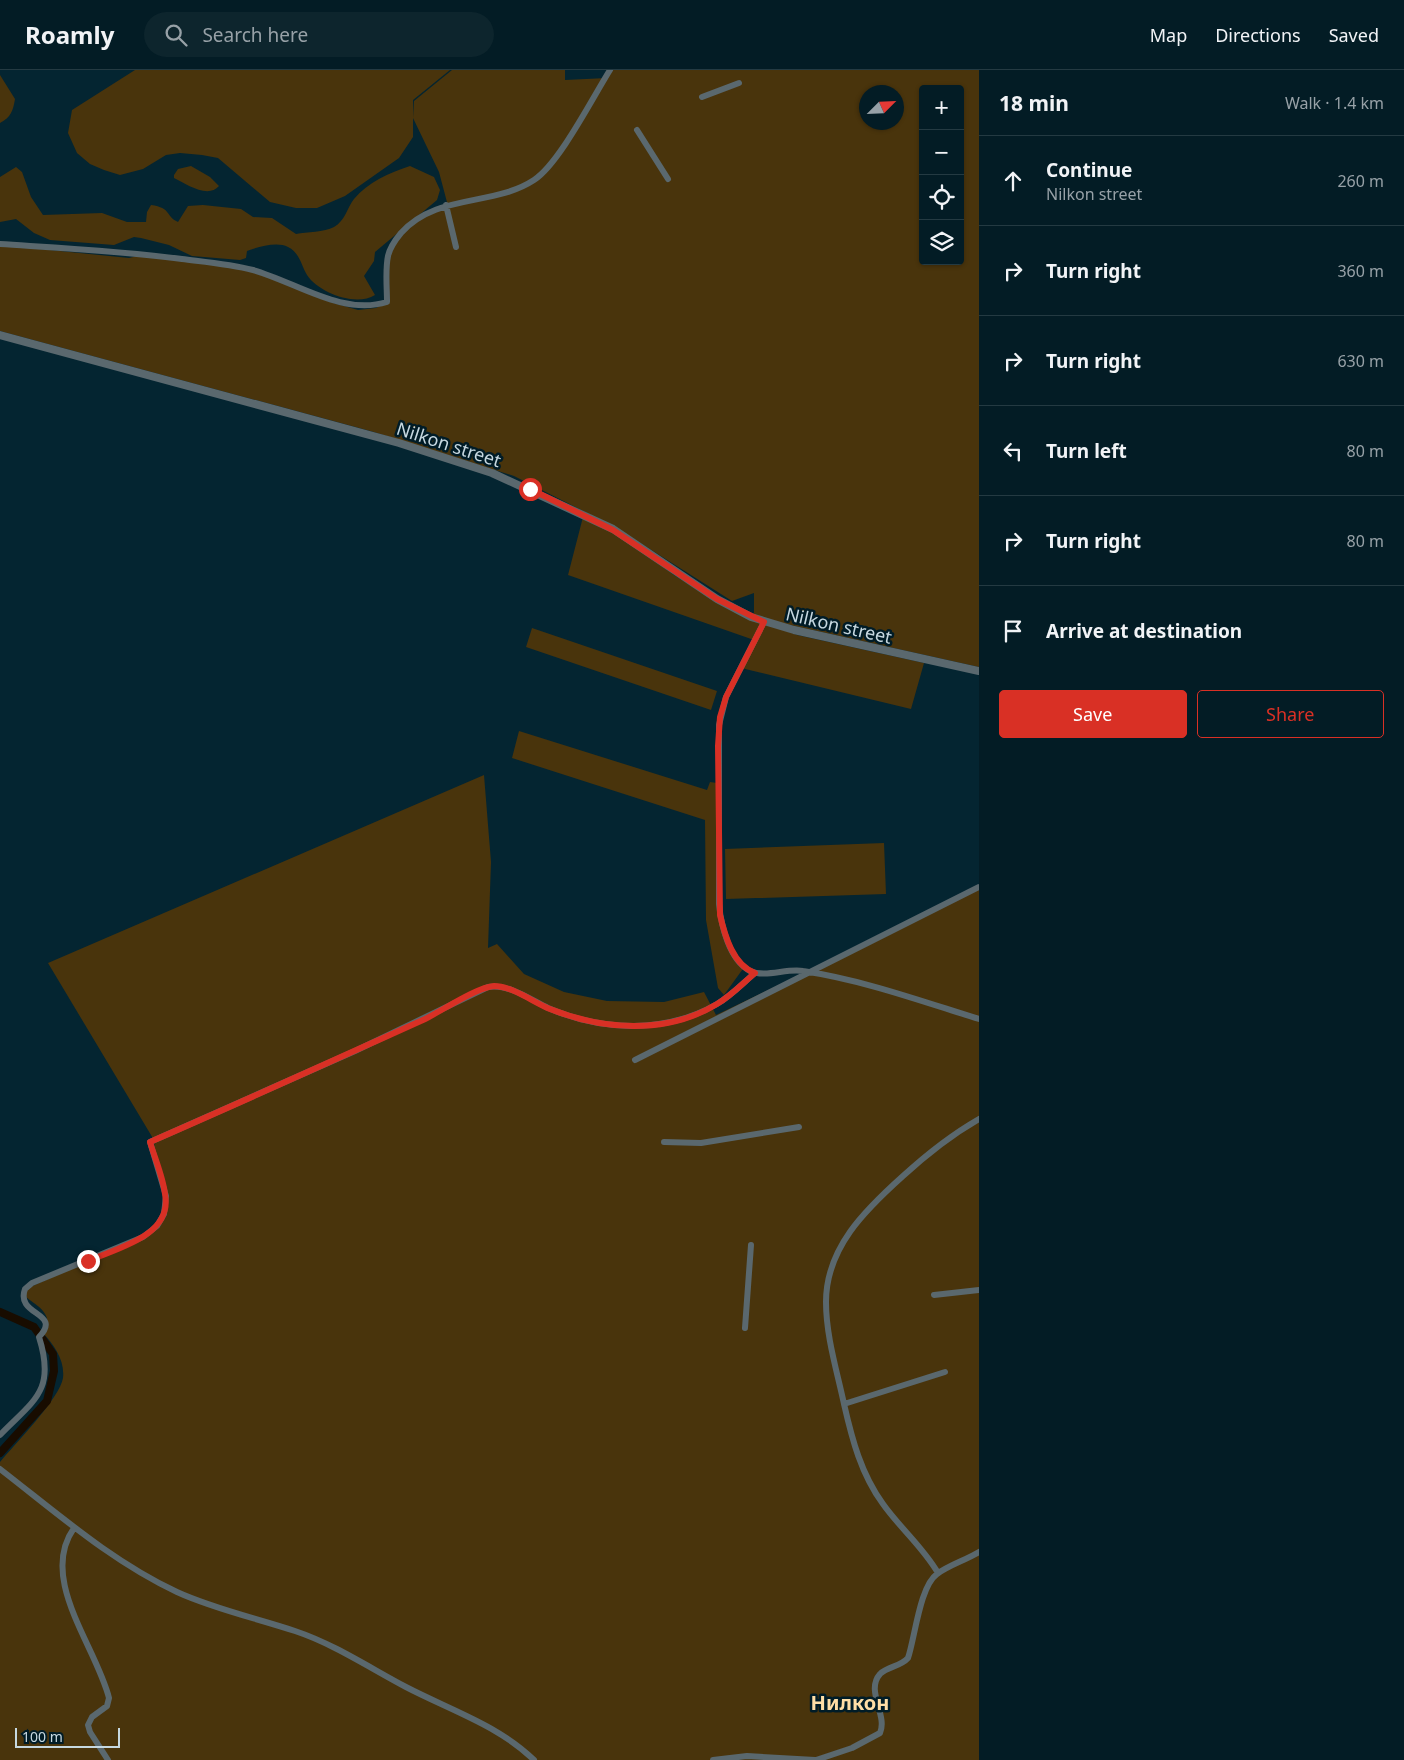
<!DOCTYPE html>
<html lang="en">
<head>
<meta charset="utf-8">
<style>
  :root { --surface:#031c25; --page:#0d252d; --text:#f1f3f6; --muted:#97a1a7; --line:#243a42; --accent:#d93025 }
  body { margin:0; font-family:"Noto Sans",sans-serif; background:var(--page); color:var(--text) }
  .controls { position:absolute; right:15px; top:15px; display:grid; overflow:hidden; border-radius:5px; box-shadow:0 1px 4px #0004 }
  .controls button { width:45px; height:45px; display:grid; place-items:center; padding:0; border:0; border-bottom:1px solid var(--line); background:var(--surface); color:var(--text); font:25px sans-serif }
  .compass { position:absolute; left:859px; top:15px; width:45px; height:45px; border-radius:50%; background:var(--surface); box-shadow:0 1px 4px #0004; rotate:66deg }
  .scale { position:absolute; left:15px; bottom:12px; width:105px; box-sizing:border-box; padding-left:5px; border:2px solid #c6d8e0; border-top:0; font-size:14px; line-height:18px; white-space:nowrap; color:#c6d8e0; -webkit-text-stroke:4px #001c27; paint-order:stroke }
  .stop { position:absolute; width:15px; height:15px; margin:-11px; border:4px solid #d93025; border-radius:50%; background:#fff }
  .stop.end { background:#d93025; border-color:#fff; box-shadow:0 1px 5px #0008 }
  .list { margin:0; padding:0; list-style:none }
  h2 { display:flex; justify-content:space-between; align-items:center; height:65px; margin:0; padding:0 20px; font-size:21px }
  h2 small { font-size:16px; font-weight:400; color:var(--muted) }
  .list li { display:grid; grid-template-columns:32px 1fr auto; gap:15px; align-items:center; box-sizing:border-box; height:90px; padding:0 20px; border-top:1px solid var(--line) }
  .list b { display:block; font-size:19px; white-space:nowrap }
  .list p { margin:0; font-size:16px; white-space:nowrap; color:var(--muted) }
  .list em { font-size:16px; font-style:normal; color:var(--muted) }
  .actions { display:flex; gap:10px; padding:15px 20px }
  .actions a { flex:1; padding:11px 0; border:1px solid var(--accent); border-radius:5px; text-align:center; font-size:18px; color:var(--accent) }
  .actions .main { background:var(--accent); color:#fff }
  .icon { flex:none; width:28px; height:28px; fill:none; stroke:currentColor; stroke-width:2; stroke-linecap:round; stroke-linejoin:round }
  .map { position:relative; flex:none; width:979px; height:1690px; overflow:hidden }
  header { display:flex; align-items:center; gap:30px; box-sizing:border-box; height:70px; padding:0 25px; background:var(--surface); border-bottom:1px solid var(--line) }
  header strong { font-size:24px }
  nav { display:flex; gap:28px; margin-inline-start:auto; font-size:18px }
  .search { width:350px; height:45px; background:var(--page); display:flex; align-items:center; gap:12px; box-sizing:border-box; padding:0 18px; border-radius:28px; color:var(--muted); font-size:19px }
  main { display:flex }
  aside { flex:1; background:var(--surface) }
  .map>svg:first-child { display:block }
  .green { fill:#49340c; fill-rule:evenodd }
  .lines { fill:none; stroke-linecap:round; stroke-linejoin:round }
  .canal { stroke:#180c00; stroke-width:8 }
  .minor { stroke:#5a686e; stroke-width:6 }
  .tertiary { stroke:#5a686e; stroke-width:8 }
  .route { stroke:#d93025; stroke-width:6 }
  .labels { text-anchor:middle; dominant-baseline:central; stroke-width:5; stroke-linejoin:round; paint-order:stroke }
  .street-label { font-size:18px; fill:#c6d8e0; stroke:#001c27 }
  .quarter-label { font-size:20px; font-weight:bold; fill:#ffdea6; stroke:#001c27 }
</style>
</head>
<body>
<header>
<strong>Roamly</strong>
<div class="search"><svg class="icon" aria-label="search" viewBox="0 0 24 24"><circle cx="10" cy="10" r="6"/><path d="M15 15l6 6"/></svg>Search here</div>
<nav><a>Map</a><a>Directions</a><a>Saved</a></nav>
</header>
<main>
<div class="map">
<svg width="979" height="1690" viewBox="0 0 979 1690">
  <rect width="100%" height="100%" fill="#042531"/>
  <path class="green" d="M135 0H450L413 30V67L399 88 345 126 317 138H296L270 132 218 88 202 85 180 83 166 85 143 99 120 105 104 100 90 94 77 83 68 63 72 40Z
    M452 0H565V10L607 8 612 0H979V597L754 547V523L732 531 615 457 514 406 374 362 0 261V175L129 188 146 184 249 200 330 232 358 240 376 238 388 232C388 219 384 201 387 188 395 159 423 147 448 136L439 102 413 48 414 31ZM923 19H960V191H923ZM866 22H896V52H866Z
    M0 5 15 29C13 41 11 47 0 53Z
    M191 96 210 107 219 116C208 129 186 114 174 108V105L178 99Z
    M410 96 434 107 440 120 437 130 375 182 374 191 364 206 375 225C356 237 319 223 307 205 301 195 300 183 288 177 277 171 258 177 247 181L246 188 240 190 192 186 169 175 141 168 134 167 114 175 50 170 34 163 16 149 0 152V107L16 97 22 102 31 127 43 145 102 143 127 152H146L147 142 151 135C172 138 165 146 178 152L188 136 203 135 241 139 253 147 272 148 296 164C307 162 324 162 334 157 345 151 347 138 354 129 368 112 389 103 410 96Z
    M583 447 631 473 674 505 718 532 776 557 797 565 924 593 911 639 741 598 754 570 568 505Z
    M532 558 717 621 711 640 526 577Z
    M519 661 707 720 710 712 717 713V844L732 878 745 896 724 925 718 918 706 850 705 750 512 688Z
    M484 705 491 792 488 878 497 874 524 904 564 922 607 931 664 932 704 922 716 945 979 819V1690H0V1392C14 1375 60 1328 63 1308 65 1290 54 1275 43 1263L47 1259C51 1242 37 1236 26 1227V1219L151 1162 166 1147 168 1124 155 1087 154 1070 48 893Z
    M884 773 886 824 726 829 725 779Z"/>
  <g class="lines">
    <path class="canal" d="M0 1242 34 1257 53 1284 54 1301 47 1331 0 1383"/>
    <path class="minor" d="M702 27 739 13
      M637 60 668 109
      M446 135 456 177
      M0 174C61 178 122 181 182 189 206 192 230 194 253 200 296 212 342 246 387 232 387 217 385 200 388 186 390 177 396 169 401 163 437 123 493 137 534 110 559 94 593 27 610 0
      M764 552 726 627 719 655V834C721 855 729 890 750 901 765 908 787 898 803 901 863 910 921 931 979 949
      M635 990 979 817
      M664 1072 701 1073 799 1057
      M934 1225 979 1220
      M745 1258 751 1175
      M844 1334C837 1301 826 1266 826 1232 826 1178 865 1140 903 1106 927 1084 951 1065 979 1049
      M0 1365C34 1330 56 1321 39 1267 63 1242 15 1246 25 1219L32 1213 143 1167 157 1156 164 1144 166 1126 150 1072 355 981 488 917C508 913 531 930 548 938 602 961 665 964 717 934 731 926 743 913 755 903
      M0 1399C57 1443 111 1491 177 1522 214 1539 256 1548 295 1561 334 1574 370 1598 406 1617 450 1640 498 1655 534 1690
      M74 1458C38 1509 96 1576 109 1628L107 1636 92 1647 88 1655 90 1662 108 1690
      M938 1503C923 1477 900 1458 883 1434 861 1404 852 1369 844 1334L945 1302
      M713 1690 747 1686 815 1690
      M816 1690 852 1678 880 1663C888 1645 865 1621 880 1604 888 1596 900 1597 908 1588 915 1567 920 1516 937 1504 949 1495 966 1490 979 1482"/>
    <path class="tertiary" d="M0 265 399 373 492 403 613 459 717 529 751 547 794 560 979 601"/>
  </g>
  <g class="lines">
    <path class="route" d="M88 1191C117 1178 173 1166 165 1124 163 1107 155 1089 150 1072 242 1032 332 991 423 950 440 942 477 917 494 916 512 916 533 932 550 939 603 960 666 965 717 934 731 926 743 913 755 903 733 895 725 866 720 845L718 676 720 647 726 627 764 552 717 529 613 460 530 419"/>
  </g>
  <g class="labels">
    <g class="street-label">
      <text transform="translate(449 374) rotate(18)">Nilkon street</text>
      <text transform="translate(839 555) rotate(13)">Nilkon street</text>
    </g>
    <g class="quarter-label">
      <text x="850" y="1632">Нилкон</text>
    </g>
  </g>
</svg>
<div class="controls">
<button>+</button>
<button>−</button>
<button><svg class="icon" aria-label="locate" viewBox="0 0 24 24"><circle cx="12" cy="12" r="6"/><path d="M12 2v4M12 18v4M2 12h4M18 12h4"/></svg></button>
<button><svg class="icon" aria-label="layers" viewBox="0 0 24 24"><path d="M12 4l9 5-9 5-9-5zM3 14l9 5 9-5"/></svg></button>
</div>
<svg class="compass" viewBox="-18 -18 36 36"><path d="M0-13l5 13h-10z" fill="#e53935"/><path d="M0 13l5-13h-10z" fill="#97a1a7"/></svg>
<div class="scale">100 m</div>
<div class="stop" style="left:530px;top:419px"></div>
<div class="stop end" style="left:88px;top:1191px"></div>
</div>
<aside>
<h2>18 min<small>Walk · 1.4 km</small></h2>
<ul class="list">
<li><svg class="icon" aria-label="ahead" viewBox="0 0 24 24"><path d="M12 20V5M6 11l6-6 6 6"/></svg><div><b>Continue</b><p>Nilkon street</p></div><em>260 m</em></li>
<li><svg class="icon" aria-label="right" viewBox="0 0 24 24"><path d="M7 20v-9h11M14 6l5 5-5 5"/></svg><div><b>Turn right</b></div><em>360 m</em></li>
<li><svg class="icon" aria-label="right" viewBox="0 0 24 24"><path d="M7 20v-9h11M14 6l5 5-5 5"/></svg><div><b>Turn right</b></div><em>630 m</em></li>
<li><svg class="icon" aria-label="left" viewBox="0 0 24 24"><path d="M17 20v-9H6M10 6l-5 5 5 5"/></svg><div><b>Turn left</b></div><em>80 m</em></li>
<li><svg class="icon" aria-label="right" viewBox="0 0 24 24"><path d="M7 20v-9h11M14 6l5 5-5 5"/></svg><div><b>Turn right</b></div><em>80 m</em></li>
<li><svg class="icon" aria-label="arrive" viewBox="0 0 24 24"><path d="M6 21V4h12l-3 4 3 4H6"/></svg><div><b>Arrive at destination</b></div></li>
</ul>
<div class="actions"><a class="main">Save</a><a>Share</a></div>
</aside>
</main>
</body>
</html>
